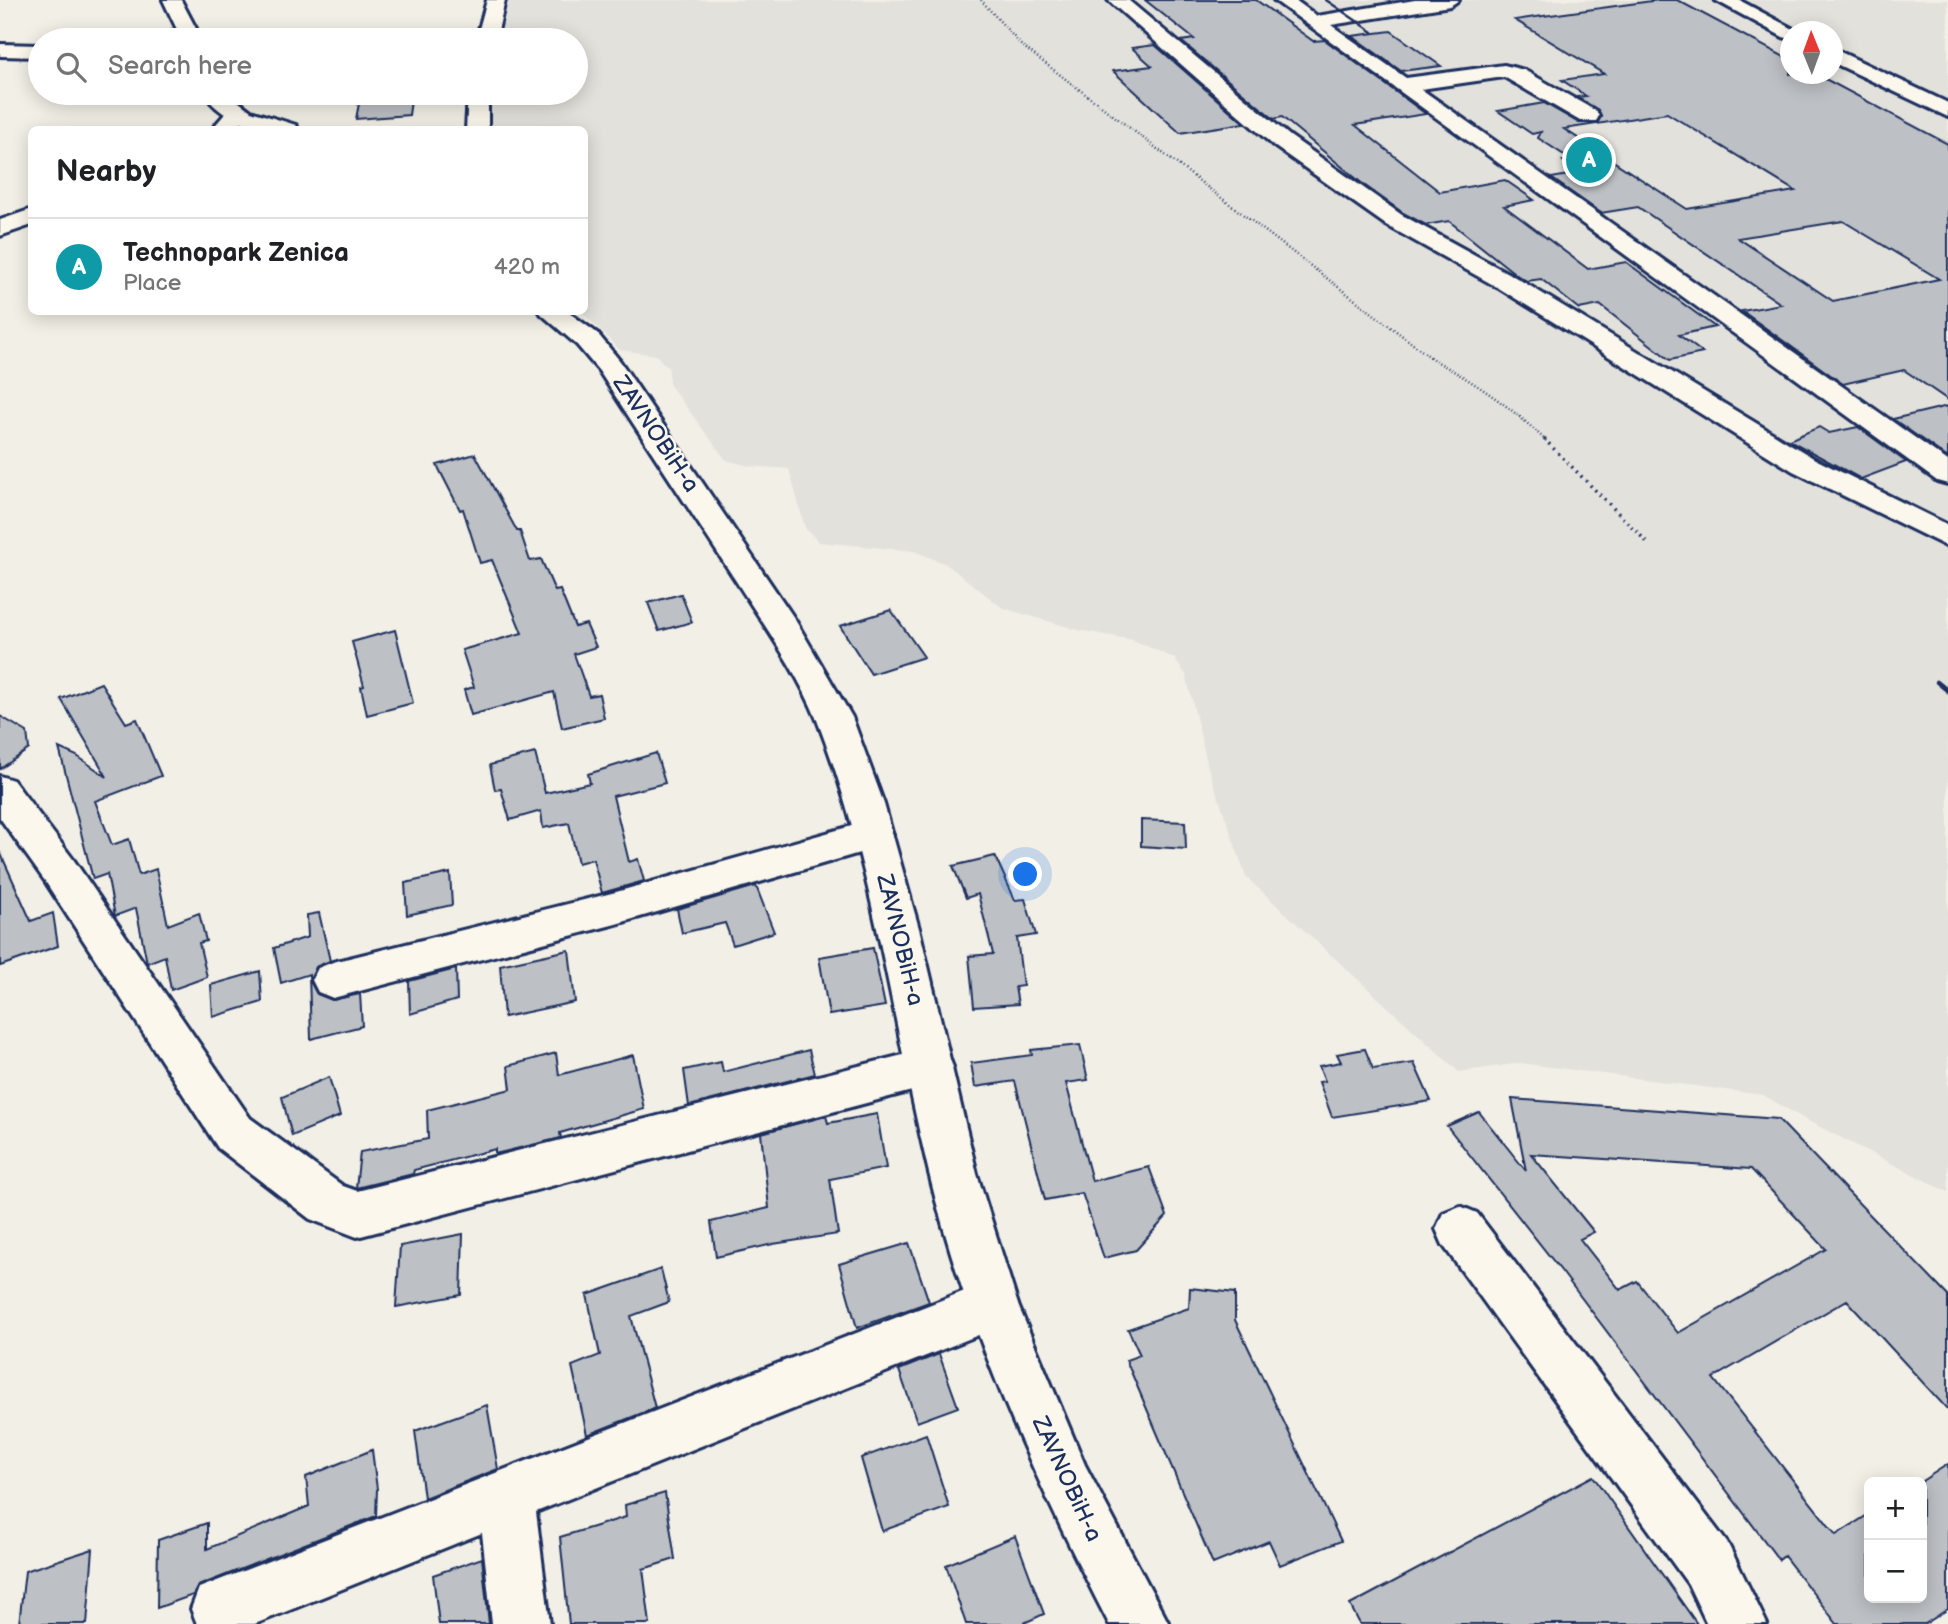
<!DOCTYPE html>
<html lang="en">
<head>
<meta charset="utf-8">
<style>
  :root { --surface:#fff; --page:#f2f2f2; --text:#202124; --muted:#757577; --line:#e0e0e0; --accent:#c8321e }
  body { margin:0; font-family:"Balsamiq Sans",sans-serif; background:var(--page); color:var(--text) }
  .controls { position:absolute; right:21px; bottom:21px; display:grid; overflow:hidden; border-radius:10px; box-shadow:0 4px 18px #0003 }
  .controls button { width:63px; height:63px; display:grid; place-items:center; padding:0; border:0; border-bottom:2px solid var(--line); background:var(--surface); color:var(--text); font:35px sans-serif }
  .compass { position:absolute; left:1780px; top:21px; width:63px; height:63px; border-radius:50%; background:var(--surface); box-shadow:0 4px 18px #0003; rotate:359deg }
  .you { position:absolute; left:1026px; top:875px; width:24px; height:24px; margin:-18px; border:5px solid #fff; border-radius:50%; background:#1a73e8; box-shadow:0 0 0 10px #1a73e833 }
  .badge { display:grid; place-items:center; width:46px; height:46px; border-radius:50%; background:var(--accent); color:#fff; font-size:23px; font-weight:700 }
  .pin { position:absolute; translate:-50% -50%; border:4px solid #fff; box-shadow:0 2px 7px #0006 }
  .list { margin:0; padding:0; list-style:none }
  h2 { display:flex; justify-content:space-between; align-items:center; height:91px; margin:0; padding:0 28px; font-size:30px }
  h2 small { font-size:23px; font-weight:400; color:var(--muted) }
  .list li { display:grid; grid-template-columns:46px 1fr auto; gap:21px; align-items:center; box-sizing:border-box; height:98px; padding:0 28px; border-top:2px solid var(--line) }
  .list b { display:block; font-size:26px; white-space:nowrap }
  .list p { margin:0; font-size:23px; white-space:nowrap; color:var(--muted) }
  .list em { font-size:23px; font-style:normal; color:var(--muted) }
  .icon { flex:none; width:38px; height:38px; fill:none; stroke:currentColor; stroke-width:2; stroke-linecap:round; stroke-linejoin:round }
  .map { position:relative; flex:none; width:1948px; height:1624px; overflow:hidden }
  .search { position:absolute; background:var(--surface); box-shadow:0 4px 18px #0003; left:28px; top:28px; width:560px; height:77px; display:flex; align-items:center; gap:18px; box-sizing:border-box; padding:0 24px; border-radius:38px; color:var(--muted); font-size:26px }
  .panel { position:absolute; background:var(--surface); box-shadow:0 4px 18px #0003; left:28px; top:126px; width:560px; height:189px; border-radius:10px }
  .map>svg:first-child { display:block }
  .built { fill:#e2e1dc; fill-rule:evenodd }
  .building { fill:#bdc0c4; stroke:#1b2f5e; stroke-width:2; fill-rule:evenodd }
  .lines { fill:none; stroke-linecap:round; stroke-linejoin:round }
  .minor-casing { stroke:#1b2f5e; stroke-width:6 }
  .major-casing { stroke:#1b2f5e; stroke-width:6 }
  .path-far1 { stroke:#1b2f5e; stroke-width:2.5; stroke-dasharray:1 2.5; stroke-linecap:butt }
  .path { stroke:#1b2f5e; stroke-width:3.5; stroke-dasharray:2 4.5; stroke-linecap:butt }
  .minor { fill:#fbf7ec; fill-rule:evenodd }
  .major { fill:#fbf7ec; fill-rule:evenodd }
  .rail-far1 { stroke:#1b2f5e; stroke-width:2.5 }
  .rail { stroke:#1b2f5e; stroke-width:4.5 }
  .labels { text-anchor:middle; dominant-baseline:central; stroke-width:5; stroke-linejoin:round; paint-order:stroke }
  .street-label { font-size:23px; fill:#1b2f5e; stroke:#fbf7ec }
</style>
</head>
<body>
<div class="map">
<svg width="1948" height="1624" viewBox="0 0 1948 1624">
  <rect width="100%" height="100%" fill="#f2efe6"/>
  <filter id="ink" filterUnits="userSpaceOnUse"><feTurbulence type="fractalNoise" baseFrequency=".0143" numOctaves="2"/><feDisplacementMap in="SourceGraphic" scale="14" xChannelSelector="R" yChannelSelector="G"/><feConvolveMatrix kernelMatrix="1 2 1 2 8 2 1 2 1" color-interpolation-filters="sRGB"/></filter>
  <g filter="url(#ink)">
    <path class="built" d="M490 0H1948V1192L1806 1120 1763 1095 1520 1063 1459 1072 1246 877 1208 767 1186 675 1174 658 1133 640 1078 630 1003 608 946 564 914 551 819 542 805 528 789 469 748 466 726 460 669 384V369L656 355 620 350 582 312H584V130H473L475 93H576V40H481ZM1790 32H1832V74H1790Z"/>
    <path class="building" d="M1145 0H1256L1313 41 1325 40 1426 114 1355 125 1440 192 1505 180 1534 200 1504 206 1588 269 1626 262 1715 327 1679 335 1703 353 1670 360 1600 305 1579 309 1541 279 1527 281 1518 276 1449 221 1426 225 1403 213 1364 185 1282 117 1274 119 1181 41 1194 39Z
      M1659 0H1677L1790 60V74H1816L1948 144V400L1904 370 1843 384 1742 311 1781 304 1638 207 1601 213 1551 178 1581 173 1563 161 1570 159 1538 138 1541 132 1532 134 1498 111 1544 103 1579 123 1598 122 1601 117 1598 110 1577 97 1586 96 1562 80 1604 74 1515 20ZM1667 113 1795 191 1687 209 1564 129ZM1843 221 1939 279 1833 301 1738 238Z
      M1391 31 1441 66 1401 71 1352 36Z
      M1155 45 1244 123 1180 133 1113 71 1152 66 1132 48Z
      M361 93H412L409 115 356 119Z
      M1948 406V458L1893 419Z
      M1819 427 1829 433 1858 427 1906 462 1861 479 1789 440Z
      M475 454 517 531H520L530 561 541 559 555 591 560 590 575 627 586 624 596 647 574 654 589 696 599 694 604 718 562 728 554 692 471 715 464 690 474 687 462 650 522 633 492 560 480 563 463 509 460 510 437 465Z
      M681 594 692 622 659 631 648 603Z
      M891 610 924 657 871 674 840 626Z
      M395 630 413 703 367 715 361 687 364 686 352 642Z
      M101 683 126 723 137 719 161 776 95 801 112 845 129 839 139 875 156 869 168 925 199 913 206 941 199 943 207 977 171 990 165 956 147 963 136 908 115 916 107 874 93 879 59 748 77 756 107 777 61 699Z
      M0 716 27 732 29 749 0 769Z
      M535 753 545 793 590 783 588 774 656 753 665 783 613 796 629 862 638 859 644 881 602 893 593 859 578 863 569 823 543 828 541 811 510 820 501 789 495 790 490 765Z
      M1141 820 1185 822 1186 849 1141 846Z
      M0 852 31 921 53 913 58 946 0 966Z
      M995 856 1015 900 1025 899 1036 935 1017 938 1023 986 1015 987 1018 1004 974 1007 969 956 993 954 978 894 966 898 953 866Z
      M450 873 452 905 407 915 405 883Z
      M756 886 774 932 733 945 725 923 682 933 677 909Z
      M319 913 330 961 316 967 310 981 317 994 332 1000 360 994 362 1026 311 1039 309 974 281 983 274 948 308 937 307 915Z
      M873 948 885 1006 829 1015 819 957Z
      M569 950 575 1002 504 1017 500 965Z
      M456 969 457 1000 410 1014 409 981Z
      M260 971 262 1002 213 1017 211 985Z
      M1080 1045 1088 1080 1066 1083 1092 1181 1149 1167 1167 1216 1136 1250 1104 1258 1082 1193 1045 1200 1015 1081 975 1087 971 1063 1032 1055 1031 1050Z
      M1365 1049 1373 1069 1414 1063 1431 1101 1332 1117 1319 1082 1325 1081 1319 1066 1341 1062 1337 1054Z
      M809 1050 815 1074 689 1106 684 1070 721 1062 723 1072Z
      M556 1053 559 1075 633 1055 644 1109 560 1133 561 1138 495 1154V1149L414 1170 413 1174 356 1188 360 1152 428 1139 427 1110 511 1089 508 1066Z
      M329 1077 340 1116 292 1136 282 1097Z
      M1512 1099 1778 1119 1948 1296V1410L1847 1300 1713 1378 1836 1535 1869 1514V1598H1922V1481L1948 1464V1609L1925 1624H1837L1784 1556 1779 1560 1562 1272 1447 1126 1479 1112 1526 1171ZM1531 1154 1751 1169 1826 1249 1678 1333 1637 1281 1620 1290 1580 1239 1594 1232Z
      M877 1114 886 1168 830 1179 838 1234 773 1244 716 1257 711 1222 769 1208 761 1133 826 1116 828 1123Z
      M463 1234 461 1295 396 1307 400 1246Z
      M909 1243 929 1302 857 1328 839 1264Z
      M661 1269 669 1302 631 1316 655 1408 587 1435 572 1366 600 1355 587 1295Z
      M1190 1288 1235 1293V1320L1341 1541 1280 1565 1269 1541 1213 1564 1126 1360 1140 1355 1128 1329 1189 1308Z
      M939 1354 958 1407 917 1422 899 1370Z
      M487 1405 498 1469 424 1498 415 1431Z
      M926 1434 949 1507 882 1531 861 1458Z
      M372 1450 377 1489 376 1516 198 1586 193 1595 157 1608 158 1540 207 1523V1549L309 1506 306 1477Z
      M1593 1476 1697 1624H1360L1350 1605Z
      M665 1493 675 1559 643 1569 650 1624H569L560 1537 626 1517 625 1505Z
      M1015 1536 1044 1614 1022 1624H966L946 1565Z
      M93 1549 87 1624H19L25 1571Z
      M482 1558 489 1624H439L433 1575Z"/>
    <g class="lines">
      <g class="minor-casing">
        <path id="minor" d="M487 0H505L496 40H476Z
          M1108 0H1128L1290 136 1402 215 1515 277 1815 459 1948 525V547L1793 471 1497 287 1386 225 1274 146Z
          M1274 0H1295L1317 16 1415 0H1459L1450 6 1331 25 1406 78 1504 65 1524 70 1596 111 1599 116 1596 121H1580L1504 77 1421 89 1948 461V484L1937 481Z
          M1715 0H1739L1799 32H1790V39L1783 37Z
          M190 27 200 33 197 37 156 40 159 36Z
          M0 44 40 45V57L0 56Z
          M1832 48 1948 103V117L1832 62Z
          M468 93H488V130H466Z
          M238 107 249 113 234 130H211L230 108Z
          M32 209V225L0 236V220Z
          M0 776 13 780 73 859 250 1118 343 1186 357 1191 931 1048 947 1053 953 1067 947 1081 931 1086 357 1237 310 1219 218 1148 45 881 0 818Z
          M873 820 887 825 893 835 887 845 616 924 333 998 318 992 312 980 318 968 333 962 616 892Z
          M1460 1206 1477 1213 1728 1544 1767 1624H1707L1688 1584 1443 1245 1436 1229 1443 1213Z
          M993 1280 1011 1288 1018 1305 1011 1322 536 1512 550 1624H492L482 1533 255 1624H197L191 1609 199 1588Z"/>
      </g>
      <g class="major-casing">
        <path id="major" d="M163 0H181L202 40H182Z
          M204 93H227L251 111 296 125 299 130C264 130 224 125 204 93Z
          M539 312H568L597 333 620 361 794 618 852 717 884 804 920 932 977 1174 1018 1305 1085 1465 1169 1624H1109C1035 1480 967 1331 929 1173 892 1022 874 865 817 720 798 672 762 622 734 578 689 509 644 440 599 371L577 345Z"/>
      </g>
      <path class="path-far1" d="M981 0 1021 45 1434 360C1476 383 1512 407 1546 441"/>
      <path class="path" d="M1544 439 1648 543"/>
      <use href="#minor" class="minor"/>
      <use href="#major" class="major"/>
      <path class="rail-far1" d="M1326 0 1373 32"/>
      <path class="rail" d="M1937 682 1948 691"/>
    </g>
  </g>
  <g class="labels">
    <g class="street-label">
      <text transform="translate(656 434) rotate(56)">ZAVNOBiH-a</text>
      <text transform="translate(900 940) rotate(76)">ZAVNOBiH-a</text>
      <text transform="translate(1067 1479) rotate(65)">ZAVNOBiH-a</text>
    </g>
  </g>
</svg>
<div class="controls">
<button>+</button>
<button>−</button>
</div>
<svg class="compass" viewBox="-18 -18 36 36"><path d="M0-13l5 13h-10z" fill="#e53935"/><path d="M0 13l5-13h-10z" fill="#757577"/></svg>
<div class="you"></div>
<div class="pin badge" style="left:1589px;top:160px;background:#0f9aa8">A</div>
<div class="search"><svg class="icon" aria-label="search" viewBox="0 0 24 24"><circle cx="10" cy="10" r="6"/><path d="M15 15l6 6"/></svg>Search here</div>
<section class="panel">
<h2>Nearby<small></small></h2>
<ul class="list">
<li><span class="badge" style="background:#0f9aa8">A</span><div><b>Technopark Zenica</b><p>Place</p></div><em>420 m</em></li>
</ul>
</section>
</div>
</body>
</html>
